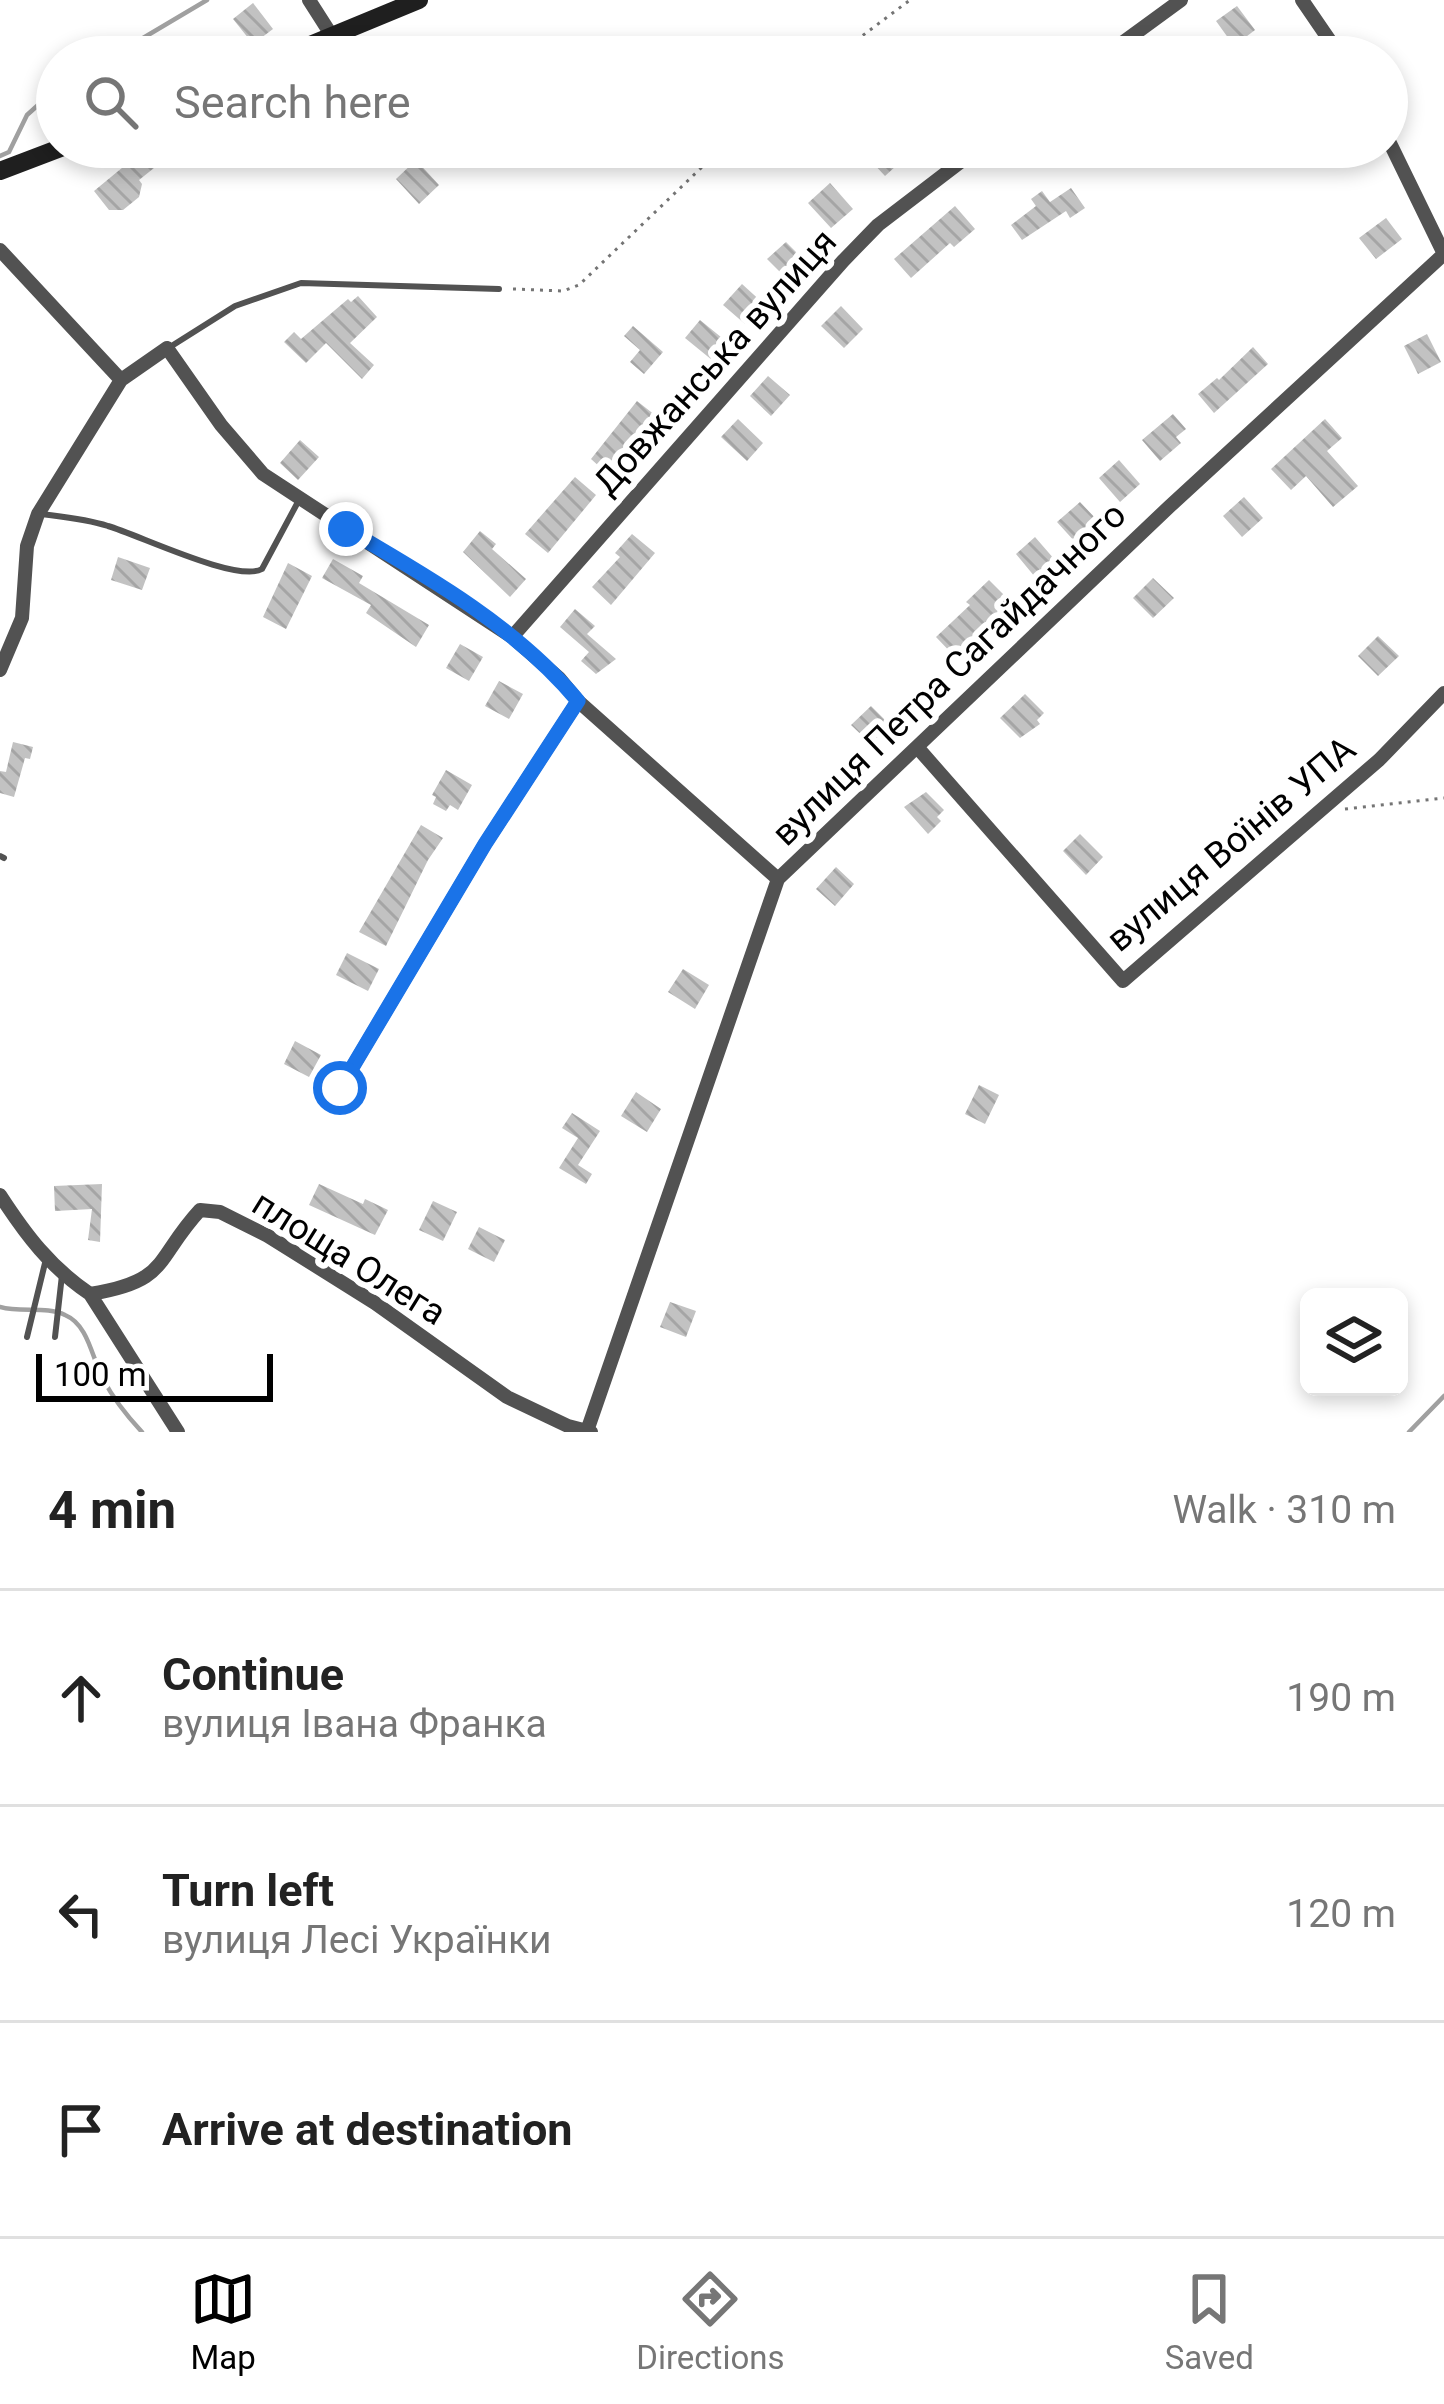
<!DOCTYPE html>
<html lang="en">
<head>
<meta charset="utf-8">
<style>
  :root { --surface:#fff; --page:#f2f2f2; --text:#222; --muted:#767676; --line:#e0e0e0; --accent:#000 }
  body { margin:0; font-family:Roboto,sans-serif; background:var(--page); color:var(--text) }
  .controls { position:absolute; right:36px; bottom:36px; display:grid; overflow:hidden; border-radius:18px; box-shadow:0 6px 18px #0003 }
  .controls button { width:108px; height:108px; display:grid; place-items:center; padding:0; border:0; border-bottom:3px solid var(--line); background:var(--surface); color:var(--text); font:60px sans-serif }
  .scale { position:absolute; left:36px; bottom:30px; width:237px; box-sizing:border-box; padding-left:12px; border:6px solid #000; border-top:0; font-size:33px; line-height:42px; white-space:nowrap; color:#000; -webkit-text-stroke:9px #fff; paint-order:stroke }
  .stop { position:absolute; width:36px; height:36px; margin:-27px; border:9px solid #1a73e8; border-radius:50%; background:#fff }
  .stop.end { background:#1a73e8; border-color:#fff; box-shadow:0 3px 12px #0008 }
  .list { margin:0; padding:0; list-style:none }
  h2 { display:flex; justify-content:space-between; align-items:center; height:156px; margin:0; padding:0 48px; font-size:51px }
  h2 small { font-size:39px; font-weight:400; color:var(--muted) }
  .list li { display:grid; grid-template-columns:78px 1fr auto; gap:36px; align-items:center; box-sizing:border-box; height:216px; padding:0 48px; border-top:3px solid var(--line) }
  .list b { display:block; font-size:45px; white-space:nowrap }
  .list p { margin:0; font-size:39px; white-space:nowrap; color:var(--muted) }
  .list em { font-size:39px; font-style:normal; color:var(--muted) }
  .icon { flex:none; width:66px; height:66px; fill:none; stroke:currentColor; stroke-width:2; stroke-linecap:round; stroke-linejoin:round }
  .map { position:relative; flex:none; width:1444px; height:1432px; overflow:hidden }
  .search { position:absolute; background:var(--surface); box-shadow:0 6px 18px #0003; left:36px; right:36px; top:36px; height:132px; display:flex; align-items:center; gap:30px; box-sizing:border-box; padding:0 42px; border-radius:66px; color:var(--muted); font-size:45px }
  .sheet { height:804px; background:var(--surface) }
  nav { display:flex; justify-content:space-around; align-items:center; box-sizing:border-box; height:168px; border-top:3px solid var(--line); background:var(--surface); font-size:33px; color:var(--muted) }
  nav a { display:grid; justify-items:center; gap:6px }
  nav .on { color:var(--accent) }
  .map>svg:first-child { display:block }
  .lines { fill:none; stroke-linecap:round; stroke-linejoin:round }
  .stream { stroke:#a0a0a0; stroke-width:4.5 }
  .building { fill:url(#building-back-hatch) }
  .path { stroke:#747474; stroke-width:3; stroke-dasharray:3 6; stroke-linecap:butt }
  .lane { stroke:#525252; stroke-width:6 }
  .street { stroke:#525252; stroke-width:14 }
  .secondary { stroke:#1f1f1f; stroke-width:18 }
  .route { stroke:#1a73e8; stroke-width:15 }
  .labels { text-anchor:middle; dominant-baseline:central; stroke-width:12; stroke-linejoin:round; paint-order:stroke }
  .street-label { font-size:36px; fill:#000; stroke:#fff }
</style>
</head>
<body>
<div class="map">
<svg width="1444" height="1432" viewBox="0 0 1444 1432">
  <defs>
    <pattern id="building-back-hatch" width="6" height="6" patternUnits="userSpaceOnUse" patternTransform="scale(3)"><rect width="6" height="6" fill="#c2c2c2"/><path d="M-1 5l2 2M0 0l6 6M5-1l2 2" fill="none" stroke="#a5a5a5"/></pattern>
  </defs>
  <rect width="100%" height="100%" fill="#fff"/>
  <g class="lines">
    <path class="stream" d="M111 57 207 0
      M0 156 9 152 27 115 57 88
      M0 1307C20 1313 47 1306 65 1315 89 1325 92 1359 103 1379 113 1398 127 1416 142 1432
      M1409 1432 1444 1396"/>
  </g>
  <path class="building" d="M253 3 273 29 253 44 233 19Z
    M1237 6 1255 30 1234 46 1216 21Z
    M139 147H145L159 164 139 180 142 184 139 197 123 210H109L94 191 134 158 130 154Z
    M858 147H900L908 155 885 176Z
    M416 160 439 185 419 204 396 179Z
    M830 183 853 209 831 228 808 203Z
    M1071 188 1085 208 1070 218 1066 211 1022 240 1011 225 1036 206 1031 199 1042 191 1050 202Z
    M955 206 975 229 954 247 950 243 911 278 894 259Z
    M1386 218 1402 239 1376 259 1359 238Z
    M786 242 806 262 788 280 767 259Z
    M742 284 764 304 745 324 723 305Z
    M358 296 377 317 350 343 374 365 362 379 326 343 306 363 284 342 294 332 301 339 348 299 351 302Z
    M841 306 863 329 844 348 821 326Z
    M700 320 727 342 712 360 685 338Z
    M633 326 663 352 644 374 630 362 640 350 624 336Z
    M1427 334 1441 362 1418 374 1404 346Z
    M1253 347 1268 364 1214 413 1198 394 1217 378 1219 380Z
    M768 376 790 395 771 416 750 396Z
    M637 401 660 419 612 478 591 459Z
    M1173 414 1186 429 1176 437 1181 443 1160 461 1142 440Z
    M738 419 763 443 747 461 721 437Z
    M1325 419 1342 438 1327 451 1358 486 1333 507 1306 476 1291 490 1271 469Z
    M300 440 319 457 298 480 280 463Z
    M1119 460 1140 484 1120 502 1099 478Z
    M575 477 596 495 548 553 525 534Z
    M1244 497 1263 518 1242 537 1223 516Z
    M1080 502 1099 522 1076 543 1057 522Z
    M480 531 496 544 492 549 526 579 510 597 463 552Z
    M632 534 655 553 611 605 592 587 620 557 615 553Z
    M1035 537 1055 560 1035 577 1016 554Z
    M118 557 150 568 142 590 111 580Z
    M333 559 363 576 359 583 429 625 416 647 366 613 371 605 322 578Z
    M288 563 312 576 286 629 263 617Z
    M1153 578 1174 598 1153 618 1133 598Z
    M989 580 1010 601 957 659 936 637 970 605 966 602Z
    M575 609 595 626 587 634 616 659 596 674 581 661 589 652 560 627Z
    M1378 636 1399 656 1378 676 1358 656Z
    M460 644 483 657 469 681 446 668Z
    M499 681 523 694 509 719 485 706Z
    M1025 694 1044 713 1037 720 1040 724 1020 738 1000 718Z
    M871 706 890 725 871 744 851 725Z
    M13 742 33 747 30 759 25 758 14 797 0 793V771L6 772Z
    M446 770 472 785 458 810 450 805 446 811 433 804 436 797 432 795Z
    M926 792 944 810 937 817 941 821 928 834 904 807Z
    M421 825 443 838 428 860 386 946 359 932Z
    M1080 834 1103 857 1086 875 1063 851Z
    M836 867 854 884 835 906 816 889Z
    M347 953 379 969 368 991 336 975Z
    M683 969 709 985 695 1009 668 992Z
    M295 1041 321 1055 309 1077 284 1064Z
    M979 1085 999 1095 985 1124 965 1114Z
    M636 1092 661 1109 647 1132 621 1116Z
    M572 1113 600 1131 578 1165 592 1174 586 1184 559 1168 578 1138 562 1128Z
    M102 1184 100 1242 88 1240 92 1209 55 1211 54 1186Z
    M319 1184 363 1204 365 1199 388 1210 375 1235 309 1205Z
    M433 1201 457 1212 443 1241 419 1230Z
    M479 1227 505 1240 494 1262 468 1249Z
    M670 1302 696 1311 686 1337 660 1327Z"/>
  <g class="lines">
    <path class="path" d="M834 57 910 0
      M513 289 563 291 579 285 723 147
      M1345 809 1444 798"/>
    <path class="lane" d="M170 347 235 306 301 283 499 289
      M41 514C64 517 86 519 108 526 139 535 237 583 262 569L299 500
      M0 856 4 858
      M27 1337 46 1259
      M55 1337 62 1275"/>
    <path class="street" d="M309 0 332 36
      M1302 0 1341 57
      M1103 57 1181 0
      M0 250 121 380 38 514 27 546 22 618 0 670
      M121 380 167 348 221 425 263 474 512 637 559 678 578 701 778 879
      M512 637 843 261 878 225 980 147
      M917 747 1123 981 1379 760 1444 693
      M340 1088 485 844 578 701
      M0 1195C26 1235 50 1267 90 1294 170 1281 154 1260 200 1210L220 1212 268 1236 375 1303 507 1397 568 1426 591 1432
      M90 1294 178 1432
      M587 1431 778 879 1170 506 1444 254 1387 137"/>
    <path class="secondary" d="M281 57 419 0
      M0 171 63 147"/>
  </g>
  <g class="lines">
    <path class="route" d="M340 1088 485 844 578 701C518 628 427 576 346 529"/>
  </g>
  <g class="labels">
    <g class="street-label">
      <text transform="translate(715 362) rotate(-48)">Довжанська вулиця</text>
      <text transform="translate(949 674) rotate(-44)">вулиця Петра Сагайдачного</text>
      <text transform="translate(1231 844) rotate(-40)">вулиця Воїнів УПА</text>
      <text transform="translate(349 1258) rotate(32)">площа Олега</text>
    </g>
  </g>
</svg>
<div class="controls">
<button><svg class="icon" aria-label="layers" viewBox="0 0 24 24"><path d="M12 4l9 5-9 5-9-5zM3 14l9 5 9-5"/></svg></button>
</div>
<div class="scale">100 m</div>
<div class="stop" style="left:340px;top:1088px"></div>
<div class="stop end" style="left:346px;top:529px"></div>
<div class="search"><svg class="icon" aria-label="search" viewBox="0 0 24 24"><circle cx="10" cy="10" r="6"/><path d="M15 15l6 6"/></svg>Search here</div>
</div>
<section class="sheet">
<h2>4 min<small>Walk · 310 m</small></h2>
<ul class="list">
<li><svg class="icon" aria-label="ahead" viewBox="0 0 24 24"><path d="M12 20V5M6 11l6-6 6 6"/></svg><div><b>Continue</b><p>вулиця Івана Франка</p></div><em>190 m</em></li>
<li><svg class="icon" aria-label="left" viewBox="0 0 24 24"><path d="M17 20v-9H6M10 6l-5 5 5 5"/></svg><div><b>Turn left</b><p>вулиця Лесі Українки</p></div><em>120 m</em></li>
<li><svg class="icon" aria-label="arrive" viewBox="0 0 24 24"><path d="M6 21V4h12l-3 4 3 4H6"/></svg><div><b>Arrive at destination</b></div></li>
</ul>
</section>
<nav>
<a class="on"><svg class="icon" aria-label="map" viewBox="0 0 24 24"><path d="M3 6l6-2 6 2 6-2v14l-6 2-6-2-6 2zM9 4v14M15 6v14"/></svg>Map</a>
<a><svg class="icon" aria-label="directions" viewBox="0 0 24 24"><path d="M12 3l9 9-9 9-9-9zM9 14v-3h6M13 9l2 2-2 2"/></svg>Directions</a>
<a><svg class="icon" aria-label="saved" viewBox="0 0 24 24"><path d="M7 4h10v16l-5-4-5 4z"/></svg>Saved</a>
</nav>
</body>
</html>
